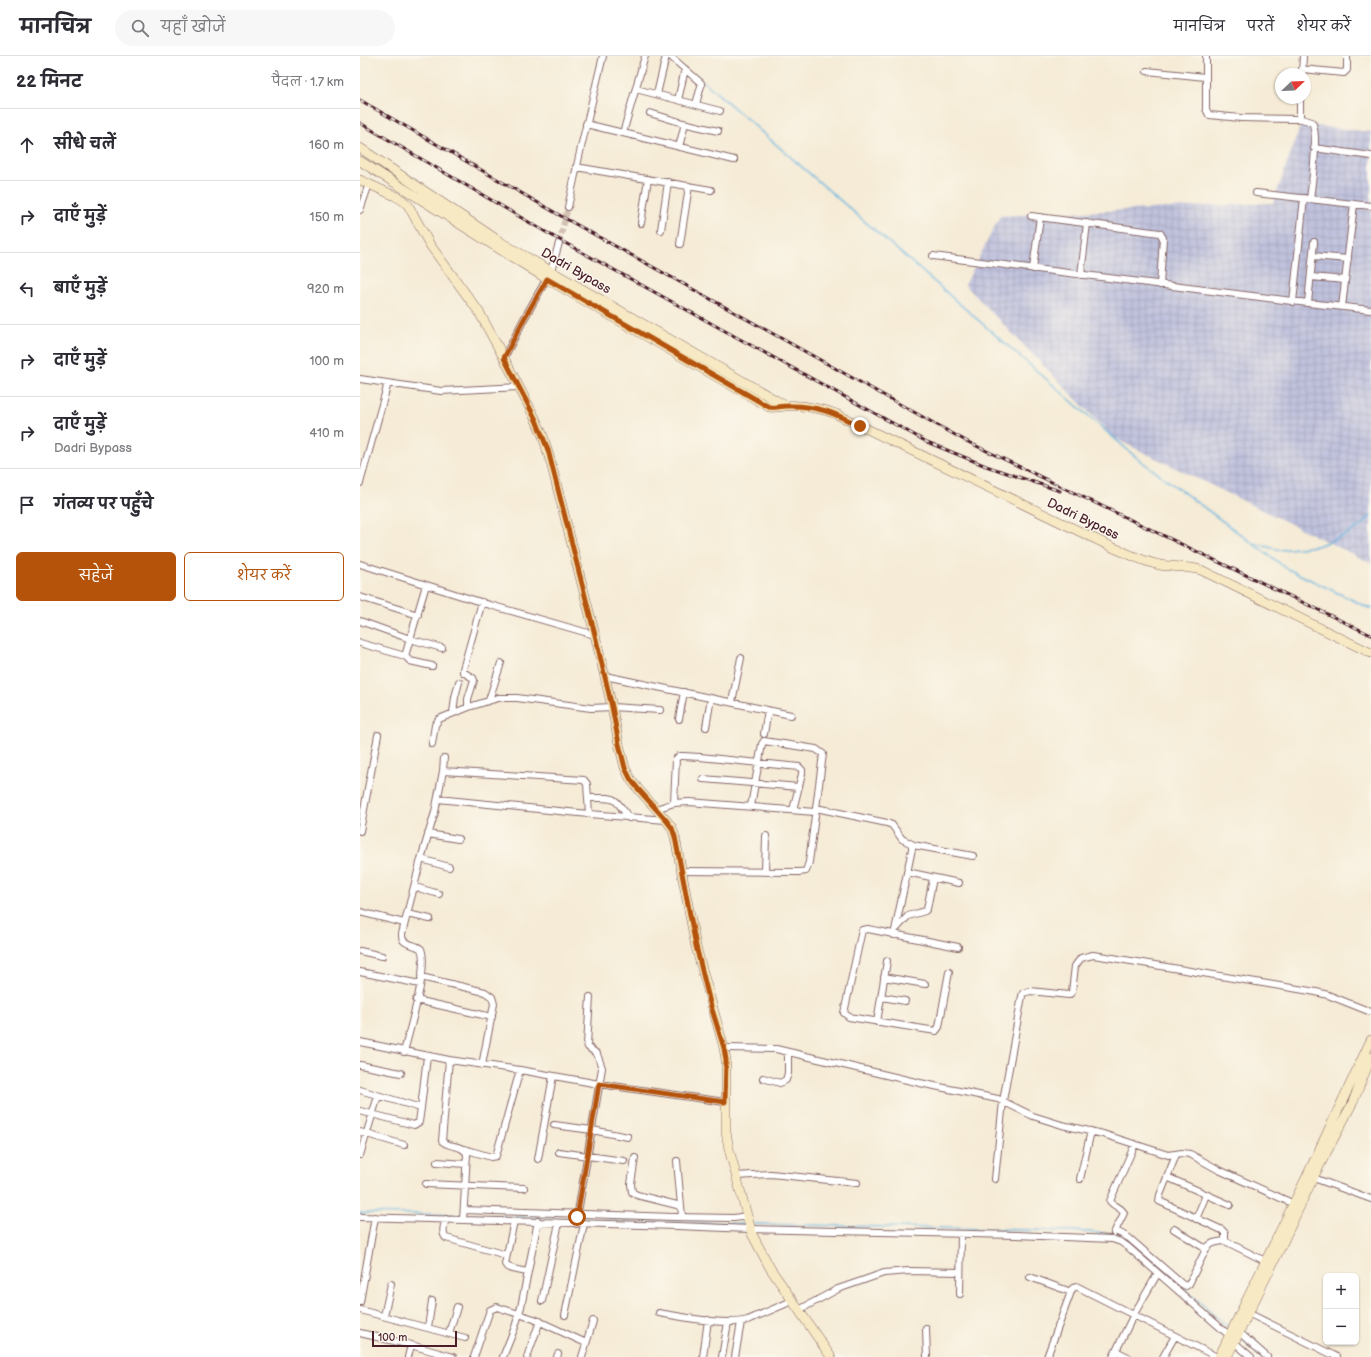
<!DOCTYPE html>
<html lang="hi">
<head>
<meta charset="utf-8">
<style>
  :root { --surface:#fff; --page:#f7f7f7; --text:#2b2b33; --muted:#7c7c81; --line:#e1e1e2; --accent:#b45309 }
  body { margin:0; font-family:"Balsamiq Sans","Playpen Sans Deva",sans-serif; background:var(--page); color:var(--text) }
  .controls { position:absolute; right:12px; bottom:12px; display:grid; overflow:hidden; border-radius:6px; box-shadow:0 1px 3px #0004 }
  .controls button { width:36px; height:36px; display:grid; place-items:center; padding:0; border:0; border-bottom:1px solid var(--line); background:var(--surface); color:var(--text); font:20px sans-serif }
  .compass { position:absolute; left:915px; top:12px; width:36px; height:36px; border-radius:50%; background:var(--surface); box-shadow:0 1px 3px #0004; rotate:67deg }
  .scale { position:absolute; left:12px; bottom:10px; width:85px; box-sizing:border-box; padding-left:4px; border:2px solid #4a1f2b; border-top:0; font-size:11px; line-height:14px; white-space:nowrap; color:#4a1f2b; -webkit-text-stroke:3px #fbf7ec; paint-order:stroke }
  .stop { position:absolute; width:12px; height:12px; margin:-9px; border:3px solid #b45309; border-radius:50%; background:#fff }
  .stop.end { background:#b45309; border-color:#fff; box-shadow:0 1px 4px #0008 }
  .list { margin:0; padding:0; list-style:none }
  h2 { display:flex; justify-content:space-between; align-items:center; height:52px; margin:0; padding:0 16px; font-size:17px }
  h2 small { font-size:13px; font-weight:400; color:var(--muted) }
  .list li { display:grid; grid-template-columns:26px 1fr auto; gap:12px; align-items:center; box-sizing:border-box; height:72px; padding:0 16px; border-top:1px solid var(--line) }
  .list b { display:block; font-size:15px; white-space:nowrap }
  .list p { margin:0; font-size:13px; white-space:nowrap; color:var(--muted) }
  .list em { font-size:13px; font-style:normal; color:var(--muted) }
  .actions { display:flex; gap:8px; padding:12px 16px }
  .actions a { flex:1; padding:9px 0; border:1px solid var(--accent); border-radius:6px; text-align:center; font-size:14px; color:var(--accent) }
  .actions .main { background:var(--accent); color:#fff }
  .icon { flex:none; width:22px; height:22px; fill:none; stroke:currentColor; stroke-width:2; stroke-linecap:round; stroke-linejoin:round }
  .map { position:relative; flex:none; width:1011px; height:1301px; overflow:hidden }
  header { display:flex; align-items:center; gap:24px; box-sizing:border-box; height:56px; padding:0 20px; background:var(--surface); border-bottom:1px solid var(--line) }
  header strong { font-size:19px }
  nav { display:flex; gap:22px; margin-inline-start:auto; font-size:14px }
  .search { width:280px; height:36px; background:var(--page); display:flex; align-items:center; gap:10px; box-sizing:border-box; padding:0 14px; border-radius:22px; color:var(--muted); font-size:15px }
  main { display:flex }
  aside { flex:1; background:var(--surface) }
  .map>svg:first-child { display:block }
  .industrial { fill:url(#industrial-grid) }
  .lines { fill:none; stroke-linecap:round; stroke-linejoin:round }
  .stream { stroke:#66b5e0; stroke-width:1.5 }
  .street-tunnel { stroke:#d3c2b4; stroke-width:6; stroke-dasharray:6 3; stroke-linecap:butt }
  .street-casing { stroke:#866667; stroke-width:8 }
  .secondary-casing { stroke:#866667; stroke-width:10 }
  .street { stroke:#fff; stroke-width:6 }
  .secondary { stroke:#f6e9c3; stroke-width:9 }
  .rail-casing { stroke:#4a1f2b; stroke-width:3 }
  .rail { stroke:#fbf7ec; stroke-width:1.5; stroke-dasharray:4.5; stroke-linecap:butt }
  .route { stroke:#b45309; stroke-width:5 }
  .labels { text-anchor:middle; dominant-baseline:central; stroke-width:3; stroke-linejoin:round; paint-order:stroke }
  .street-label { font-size:13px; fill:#4a1f2b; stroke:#fbf7ec }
</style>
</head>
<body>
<header>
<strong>मानचित्र</strong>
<div class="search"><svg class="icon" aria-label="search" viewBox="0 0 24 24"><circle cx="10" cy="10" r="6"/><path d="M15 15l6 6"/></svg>यहाँ खोजें</div>
<nav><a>मानचित्र</a><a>परतें</a><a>शेयर करें</a></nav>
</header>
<main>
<aside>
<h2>22 मिनट<small>पैदल · 1.7 km</small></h2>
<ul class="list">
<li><svg class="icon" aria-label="ahead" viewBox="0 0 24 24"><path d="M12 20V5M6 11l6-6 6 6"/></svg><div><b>सीधे चलें</b></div><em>160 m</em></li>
<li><svg class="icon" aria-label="right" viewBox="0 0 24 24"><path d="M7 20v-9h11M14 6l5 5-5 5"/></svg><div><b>दाएँ मुड़ें</b></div><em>150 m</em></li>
<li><svg class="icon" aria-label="left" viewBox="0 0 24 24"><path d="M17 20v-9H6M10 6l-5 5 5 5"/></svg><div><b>बाएँ मुड़ें</b></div><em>920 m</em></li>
<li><svg class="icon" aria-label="right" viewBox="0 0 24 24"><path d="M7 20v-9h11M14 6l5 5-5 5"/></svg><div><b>दाएँ मुड़ें</b></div><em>100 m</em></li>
<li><svg class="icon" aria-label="right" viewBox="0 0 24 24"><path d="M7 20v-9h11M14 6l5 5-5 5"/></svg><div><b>दाएँ मुड़ें</b><p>Dadri Bypass</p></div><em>410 m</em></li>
<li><svg class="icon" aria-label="arrive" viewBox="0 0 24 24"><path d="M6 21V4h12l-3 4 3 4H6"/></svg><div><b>गंतव्य पर पहुँचे</b></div></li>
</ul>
<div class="actions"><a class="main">सहेजें</a><a>शेयर करें</a></div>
</aside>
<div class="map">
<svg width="1011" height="1301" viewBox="0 0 1011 1301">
  <defs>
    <pattern id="industrial-grid" width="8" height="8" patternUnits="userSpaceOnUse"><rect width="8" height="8" fill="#c0c2dd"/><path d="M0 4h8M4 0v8" fill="none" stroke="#a6a6be"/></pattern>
  </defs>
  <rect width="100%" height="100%" fill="#fbf7ec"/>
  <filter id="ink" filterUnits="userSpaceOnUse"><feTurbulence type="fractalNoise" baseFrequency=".025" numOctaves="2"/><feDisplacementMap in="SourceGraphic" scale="8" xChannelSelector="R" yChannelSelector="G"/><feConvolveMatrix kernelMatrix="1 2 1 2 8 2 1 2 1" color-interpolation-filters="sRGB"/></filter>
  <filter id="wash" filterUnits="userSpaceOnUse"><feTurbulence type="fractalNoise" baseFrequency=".012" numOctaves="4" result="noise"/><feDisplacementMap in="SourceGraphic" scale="16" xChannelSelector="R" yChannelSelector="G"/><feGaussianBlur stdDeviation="0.9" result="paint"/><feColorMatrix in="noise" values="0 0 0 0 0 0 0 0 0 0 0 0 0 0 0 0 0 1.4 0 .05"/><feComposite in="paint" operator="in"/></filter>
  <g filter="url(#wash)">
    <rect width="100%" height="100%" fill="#f5ebd6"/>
    <path class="industrial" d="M941 68 1011 76V507L754 382 605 229 640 160 913 147Z"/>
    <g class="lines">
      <path class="stream" d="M343 25 777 402 926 512 1011 553
        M893 487 920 494 957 490 981 481 999 471 1011 460
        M0 1157 102 1159
        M106 1159 214 1163
        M218 1163 386 1168
        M394 1168 713 1175 752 1178
        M822 1231 869 1272
        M881 1283 901 1301"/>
    </g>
  </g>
  <g filter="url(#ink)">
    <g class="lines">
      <path class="street-tunnel" d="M199 187 208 151"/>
      <g class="street-casing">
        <path id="street" d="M310 0 341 27V30L336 48
          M846 0V53L849 59 881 62 937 63 940 60V42
          M942 13 984 17 987 14V0
          M787 15 845 21
          M942 18 943 0
          M276 33 360 55
          M297 38 306 0
          M318 44 325 13
          M290 57 323 67 324 71 319 91
          M938 62 952 66C959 79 952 127 950 143
          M323 67 358 75
          M226 68 374 104
          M263 77 285 0
          M954 92 1011 100
          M216 111 351 134
          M896 137 1011 150
          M208 151 222 87 243 0
          M0 154 9 128
          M671 160 800 177 803 182 800 229
          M281 167 288 123
          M301 174 308 126
          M320 188 329 130
          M573 200 948 247 1011 254
          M953 200 988 203
          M673 213 680 161
          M721 219 727 167
          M951 221 985 224
          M933 246 944 142
          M948 247 954 186
          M982 251 994 148
          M144 302 164 263 191 215 199 187
          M0 323 81 335 158 331
          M0 427 28 327
          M0 508 130 549 235 579
          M66 529 45 600 50 605 72 610
          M0 541 58 559
          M0 565 50 583 82 592
          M0 587 45 600
          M245 620 431 659
          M129 644 141 607
          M372 646 381 602
          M108 651V643L114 624 113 622 103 616V613L122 546
          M93 657 95 641 99 626
          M319 663 324 636
          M346 671 351 642
          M404 678 408 654
          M72 688 75 669 79 663 109 651 138 642H157L231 652 252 651 300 654
          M83 715 224 724 227 728 229 758
          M343 723 439 731
          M229 742C256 742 253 739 269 762
          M78 743 229 758 306 764
          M314 747 316 703 319 700H323L340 701 439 711 442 714V718L433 754
          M456 752 527 767 532 769 542 783 552 788V793L534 879
          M296 753 314 747 329 746 455 756
          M0 775 18 679
          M68 778 98 783
          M553 789 613 800
          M61 803 89 811
          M322 815 439 816 446 815 449 806 463 698 456 693 404 685 402 688 391 750
          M405 816 406 780
          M547 816 599 827
          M55 831 79 838
          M0 856 44 867
          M47 858 70 863
          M536 873 548 860 565 855 567 853 573 822
          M0 895 22 900
          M0 916 60 928
          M589 916 579 971 576 975 489 961 484 957 502 874 508 873 598 891
          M61 921 125 936 132 941 134 948 122 1009
          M524 921 565 928
          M522 941 545 945
          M56 944 132 961
          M517 966 527 905
          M0 986 89 1004 160 1014 239 1028 365 1046
          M364 992 416 993 560 1027 638 1043 673 1060 702 1069 743 1078 808 1099 822 1097 830 1098 859 1114 934 1148
          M44 996C49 975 69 912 61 893 54 887 41 890 42 878L61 803 75 756 83 715 84 702
          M89 1004 82 1085C89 1092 102 1088 107 1098L103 1164
          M0 1009 41 1017
          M403 1022 420 1027 426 1024 428 1017V996
          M0 1034 61 1052 67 1000
          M0 1055 54 1069 59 1066 61 1052
          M194 1069 232 1074 268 1081
          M0 1076 44 1089
          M104 1093 131 1101 136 1100 160 1014
          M199 1096 264 1105
          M0 1099 18 1040
          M816 1099 800 1139 799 1145 862 1174 865 1177V1185L905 1205
          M275 1102 271 1128 272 1136 277 1139 321 1150
          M178 1103 193 1020
          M317 1105 322 1161
          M77 1106 106 1108
          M376 1120 411 1118 497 1127
          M807 1121 870 1149
          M951 1121 1011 1143
          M635 1123 643 1045 662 940 663 937 670 935 709 939 712 936 715 910 721 902 733 899 753 902 956 936 968 939 1011 956
          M720 1123 731 1075
          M66 1128 164 1132
          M104 1154 314 1161 374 1162 387 1160
          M0 1161 317 1170 390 1173 656 1179 752 1183 761 1186 768 1191 870 1280
          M86 1163C84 1169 81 1177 86 1182L146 1199
          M836 1163 846 1139
          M154 1165 145 1208C149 1214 159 1214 167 1216
          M216 1168 242 1012 237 998 228 991 227 988 230 941
          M814 1173 846 1193
          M756 1175 769 1182 822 1228 826 1230 829 1228 846 1193C851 1186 857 1186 865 1185
          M754 1177 764 1157C761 1151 753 1150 750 1145L775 1088
          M670 1221 711 1236
          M600 1238 601 1178
          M182 1245 199 1167
          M0 1246 15 1161
          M0 1254 105 1282
          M439 1254 478 1233 524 1217 549 1215 600 1216
          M299 1257C323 1261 366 1270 388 1264L432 1245
          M888 1257 977 1301
          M205 1259 224 1168
          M24 1260 31 1228
          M68 1271 72 1245
          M566 1273 567 1301
          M879 1276 907 1301
          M0 1277 51 1289 93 1301
          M89 1277 97 1251
          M874 1286 891 1301
          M756 1295 768 1301
          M48 1301 51 1289
          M114 1301 130 1254 137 1251 174 1263 226 1287
          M143 1301 155 1271 161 1251 178 1165
          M167 1301 180 1265
          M197 1301 198 1298
          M222 1301 233 1265
          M343 1301 348 1264
          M362 1301 368 1266
          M375 1301 381 1266
          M687 1301 712 1233 716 1230 857 1301
          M753 1301 774 1258 798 1217
          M803 1301 815 1280"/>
      </g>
      <g class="secondary-casing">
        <path id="secondary" d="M0 92 142 187 426 350
          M0 105 187 223 409 351C415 352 418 351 425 350 438 348 464 353 476 358L754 492C769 498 784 506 800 509 813 511 827 510 841 514L1011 597
          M0 124 35 140 42 144 48 149 70 189 119 256 144 302 176 364 183 380 191 407 235 579 252 651 259 688 265 712 271 724 279 734 306 764 312 772 315 781 336 891 364 992 366 1004V1076L369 1093 392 1178 410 1212 471 1301
          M859 1301 947 1120 1011 984
          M867 1301 917 1199 953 1122 993 1046 1011 1001"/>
      </g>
      <use href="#street" class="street"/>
      <use href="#secondary" class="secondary"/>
      <g class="rail-casing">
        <path id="rail" d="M0 44 201 160 606 385 1011 579
          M0 67 196 182 567 386 626 410 700 435"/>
      </g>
      <use href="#rail" class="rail"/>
    </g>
  </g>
  <g class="lines" filter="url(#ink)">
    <path class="route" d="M217 1161 239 1028 365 1046 366 1004 364 992 350 947 336 890 315 781 312 772 306 764 279 734 271 724 265 712 259 688 252 651 235 579 188 394 176 364 144 302 164 263 187 223 409 351C415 352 420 350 427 350 457 349 474 357 500 370"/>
  </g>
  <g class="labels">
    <g class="street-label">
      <text transform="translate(216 215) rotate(30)">Dadri Bypass</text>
      <text transform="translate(723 463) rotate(26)">Dadri Bypass</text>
    </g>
  </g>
</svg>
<div class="controls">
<button>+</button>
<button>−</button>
</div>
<svg class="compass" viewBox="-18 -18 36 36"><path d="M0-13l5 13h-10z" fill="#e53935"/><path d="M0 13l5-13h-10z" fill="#7c7c81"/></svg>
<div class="scale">100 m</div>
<div class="stop" style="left:217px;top:1161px"></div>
<div class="stop end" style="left:500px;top:370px"></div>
</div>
</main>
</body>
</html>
